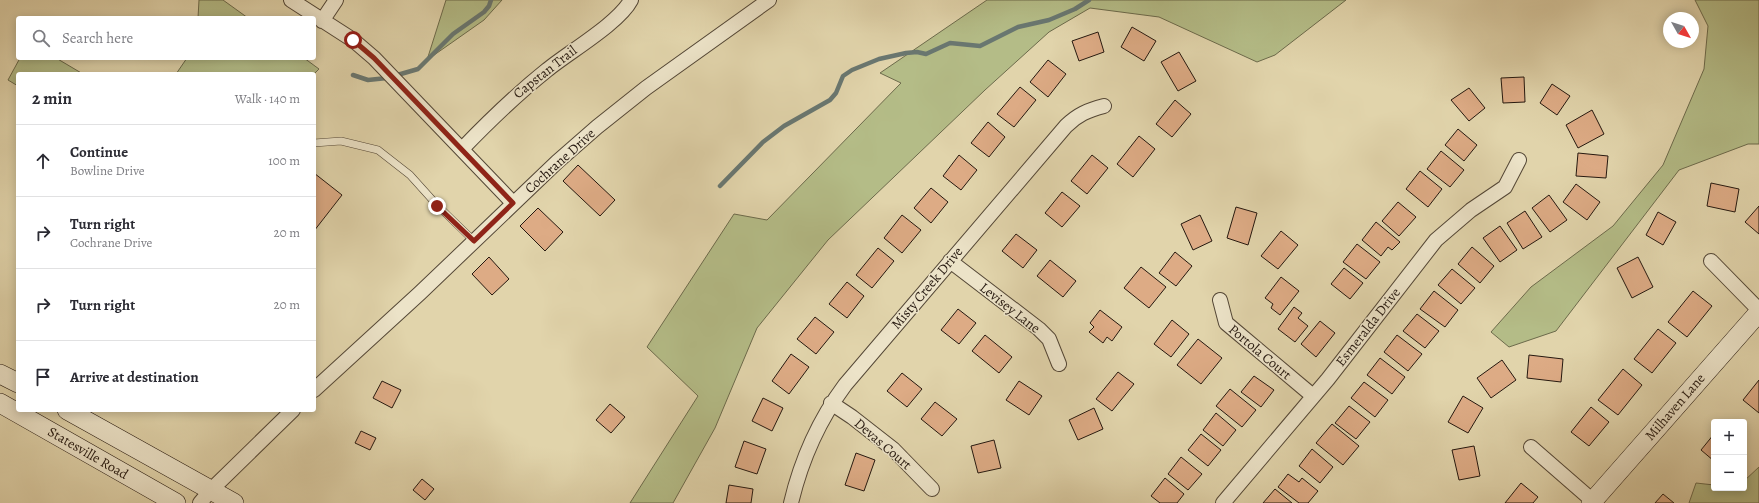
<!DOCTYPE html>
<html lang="en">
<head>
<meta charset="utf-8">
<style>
  :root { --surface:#fff; --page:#f2f2f3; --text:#2b2b33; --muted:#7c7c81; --line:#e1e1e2 }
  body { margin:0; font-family:Alegreya,serif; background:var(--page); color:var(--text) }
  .controls { position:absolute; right:12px; bottom:12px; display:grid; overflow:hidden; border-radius:4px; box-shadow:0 2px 10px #0003 }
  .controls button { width:36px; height:36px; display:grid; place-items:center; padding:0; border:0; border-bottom:1px solid var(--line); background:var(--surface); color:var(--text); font:20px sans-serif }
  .compass { position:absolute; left:1663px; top:12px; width:36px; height:36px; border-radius:50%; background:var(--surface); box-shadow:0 2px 10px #0003; rotate:129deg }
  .stop { position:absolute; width:12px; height:12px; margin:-9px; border:3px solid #8f2418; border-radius:50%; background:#fff }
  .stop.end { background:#8f2418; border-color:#fff; box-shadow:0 1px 4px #0008 }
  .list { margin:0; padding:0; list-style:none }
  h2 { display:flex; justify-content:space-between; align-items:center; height:52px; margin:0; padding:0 16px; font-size:17px }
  h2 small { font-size:13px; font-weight:400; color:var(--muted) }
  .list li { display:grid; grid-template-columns:26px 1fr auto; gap:12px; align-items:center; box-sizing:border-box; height:72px; padding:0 16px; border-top:1px solid var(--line) }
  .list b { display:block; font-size:15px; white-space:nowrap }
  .list p { margin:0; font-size:13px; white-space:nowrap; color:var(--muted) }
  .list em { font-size:13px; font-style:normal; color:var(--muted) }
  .icon { flex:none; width:22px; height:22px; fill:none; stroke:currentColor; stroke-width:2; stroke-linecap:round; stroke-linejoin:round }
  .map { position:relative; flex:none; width:1759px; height:503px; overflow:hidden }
  .search { position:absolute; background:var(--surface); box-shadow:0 2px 10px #0003; left:16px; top:16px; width:300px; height:44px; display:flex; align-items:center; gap:10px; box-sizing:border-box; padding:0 14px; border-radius:4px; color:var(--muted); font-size:15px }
  .panel { position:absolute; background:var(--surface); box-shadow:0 2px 10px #0003; left:16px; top:72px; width:300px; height:340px; border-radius:4px }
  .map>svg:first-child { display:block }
  .green { fill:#b4bc87; stroke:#6c6a4b }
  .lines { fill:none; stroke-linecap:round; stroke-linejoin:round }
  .stream { stroke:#697771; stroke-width:4.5 }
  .building { fill:#ddab85; stroke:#25180f }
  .lane-casing { stroke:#544736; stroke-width:8 }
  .street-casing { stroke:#544736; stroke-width:16 }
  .secondary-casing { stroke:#25180f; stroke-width:20 }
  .lane { stroke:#ece3c8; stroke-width:7 }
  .street { stroke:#ece3c8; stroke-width:14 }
  .secondary { stroke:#ece3c8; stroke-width:19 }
  .route { stroke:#8f2418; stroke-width:5 }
  .labels { text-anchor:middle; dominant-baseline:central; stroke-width:3; stroke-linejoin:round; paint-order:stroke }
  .street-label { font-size:14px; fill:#25180f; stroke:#ece3c8 }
</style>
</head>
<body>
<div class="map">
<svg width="1759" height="503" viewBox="0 0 1759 503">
  <rect width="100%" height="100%" fill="#e1d4ab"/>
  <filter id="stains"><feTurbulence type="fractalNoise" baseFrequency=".005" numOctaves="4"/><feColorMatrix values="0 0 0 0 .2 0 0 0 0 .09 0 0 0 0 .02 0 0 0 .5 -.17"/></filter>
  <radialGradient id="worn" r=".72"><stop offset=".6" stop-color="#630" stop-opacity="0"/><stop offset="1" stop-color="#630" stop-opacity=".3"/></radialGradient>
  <path class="green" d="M199 0H223L248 18H198Z
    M446 0H502L484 20 427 60Z
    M987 0H1346L1275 55 1257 62 1159 17 1090 8 1049 32 985 90 828 240 757 328 715 428 673 503H630L698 396 647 347 734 214 767 220 901 83 880 73Z
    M1695 0H1759V144H1748L1679 170 1556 331 1509 347 1491 332 1531 287 1613 226 1663 165 1704 69 1708 26Z
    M20 58H56L83 74H18V86L8 80Z
    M187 58H304L319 69 314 74H176Z
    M1759 467V503H1689L1696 483 1714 485V488H1744V481Z"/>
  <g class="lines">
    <path class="stream" d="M353 75 368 80 387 78 418 69 453 34 484 12 489 6 491 0
      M720 186 763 142 784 126 830 100 836 93 843 76 852 70 879 59 906 53 917 52 926 54 950 43 980 46 1018 27 1049 20 1075 9 1089 0"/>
  </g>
  <path class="building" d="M1132 27 1156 41 1144 61 1121 47Z
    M1098 32 1104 52 1079 61 1072 41Z
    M1179 52 1196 81 1178 91 1161 62Z
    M1048 60 1066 74 1048 97 1030 82Z
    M1524 77 1525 102 1503 103 1501 78Z
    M1552 84 1570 96 1557 115 1540 103Z
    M1020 87 1036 100 1014 127 997 114Z
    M1469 88 1485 108 1469 121 1451 100Z
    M1175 100 1191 114 1172 137 1156 124Z
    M1592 110 1604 134 1578 148 1566 125Z
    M988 122 1005 137 989 157 971 143Z
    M1458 129 1477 145 1464 161 1445 145Z
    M1139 136 1155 149 1133 177 1117 164Z
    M1441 151 1464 170 1450 187 1427 169Z
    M1578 153 1608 156 1606 178 1576 176Z
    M959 155 977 170 961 190 943 176Z
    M1092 155 1108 168 1087 194 1071 181Z
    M578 165 615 200 600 216 563 181Z
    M1420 171 1442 189 1428 207 1406 189Z
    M314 173 342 195 314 231Z
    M1711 183 1739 189 1735 212 1707 206Z
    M1576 184 1600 202 1587 220 1563 202Z
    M931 188 948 202 931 223 914 208Z
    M1062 192 1080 206 1062 227 1045 213Z
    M1549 195 1567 220 1550 232 1532 208Z
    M1398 202 1416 217 1399 236 1382 221Z
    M1759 206V234L1745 222Z
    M1236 207 1257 213 1248 245 1227 238Z
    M538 208 563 232 545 251 520 226Z
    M1525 211 1542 237 1523 249 1507 223Z
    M1658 212 1676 222 1663 245 1646 235Z
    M902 215 921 230 902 253 884 238Z
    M1200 215 1212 241 1193 250 1181 224Z
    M1376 222 1400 242 1392 250 1388 247 1381 256 1362 240Z
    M1500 226 1517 250 1500 262 1483 238Z
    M1281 231 1298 245 1278 269 1261 256Z
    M1016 234 1037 250 1023 268 1002 251Z
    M1357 244 1380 262 1366 279 1343 262Z
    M1472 247 1494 266 1480 283 1458 264Z
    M878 248 894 261 872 288 856 275Z
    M1175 252 1192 266 1176 286 1159 273Z
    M489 257 509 279 492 295 472 274Z
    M1638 257 1653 287 1632 298 1617 268Z
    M1050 260 1076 281 1063 297 1037 276Z
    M1141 267 1166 287 1149 308 1124 288Z
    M1344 268 1363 283 1350 299 1331 284Z
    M1452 269 1475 288 1461 304 1438 285Z
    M1281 277 1299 291 1280 315 1271 308 1273 304 1265 298Z
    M847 282 864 296 847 318 829 304Z
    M1434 291 1458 310 1445 327 1420 309Z
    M1693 291 1712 306 1687 337 1668 322Z
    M1294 307 1302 313 1298 318 1308 326 1295 342 1278 329Z
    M958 309 976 323 959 344 941 330Z
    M1100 310 1122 327 1112 341 1107 337 1103 343 1089 332 1094 327 1090 323Z
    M1417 314 1439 331 1425 348 1403 331Z
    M815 317 834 332 816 354 797 339Z
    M1172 320 1189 334 1171 357 1154 344Z
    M1320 321 1335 333 1316 357 1301 344Z
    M1658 329 1676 343 1652 373 1634 359Z
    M985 335 1012 357 999 373 972 351Z
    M1397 335 1422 354 1408 371 1384 352Z
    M1198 339 1222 358 1201 384 1177 365Z
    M791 354 809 367 789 394 772 381Z
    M1529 355 1563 359 1561 382 1527 378Z
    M1380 358 1405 377 1392 394 1367 375Z
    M1502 360 1516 380 1491 398 1477 378Z
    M1623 369 1642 385 1618 415 1598 400Z
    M1118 372 1134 384 1112 411 1096 399Z
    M902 373 922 389 907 407 887 391Z
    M1254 376 1274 390 1261 407 1241 392Z
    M1759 380V413L1743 400Z
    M382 381 401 390 392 408 373 398Z
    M1019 381 1042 396 1029 415 1006 400Z
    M1364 382 1388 400 1375 417 1351 398Z
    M1230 389 1256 410 1242 427 1216 406Z
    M1463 396 1483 408 1468 433 1448 422Z
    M763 398 783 408 772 431 752 421Z
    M935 402 957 419 942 436 921 419Z
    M610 404 625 417 611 433 596 420Z
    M1349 406 1370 422 1356 439 1335 423Z
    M1591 407 1609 422 1589 446 1571 432Z
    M1094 408 1103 429 1078 440 1069 420Z
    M1216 413 1236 430 1223 446 1203 430Z
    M1332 424 1359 446 1343 465 1316 443Z
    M361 431 376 438 370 450 355 443Z
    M1201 434 1221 450 1208 466 1188 450Z
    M1714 434V461L1701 450Z
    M994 440 1001 468 978 473 971 446Z
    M744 441 766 449 757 474 735 467Z
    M1474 446 1480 476 1459 480 1452 450Z
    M1312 449 1333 467 1320 483 1299 466Z
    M856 453 875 460 864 491 845 485Z
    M1181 457 1202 474 1188 490 1168 474Z
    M1288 474 1299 482 1302 478 1318 491 1308 503H1299L1278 487Z
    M1165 478 1184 494 1177 503H1160L1151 496Z
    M422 479 434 489 425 500 413 490Z
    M1521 483 1538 497 1533 503H1505Z
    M729 485 753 489 751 503H726Z
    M1275 489 1292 503H1263Z
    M1663 494 1674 503H1655Z"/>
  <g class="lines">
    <g class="lane-casing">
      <path id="lane" d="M314 143 341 141 378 150 410 175 437 205 474 241"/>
    </g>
    <g class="street-casing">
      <path id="street" d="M291 0 353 40 374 58 513 203
        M322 21 336 0
        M462 149C489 121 517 94 547 70 569 52 619 23 631 0
        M950 261 1039 329 1049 339 1059 364
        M1711 261 1759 310
        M1220 300 1226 323 1313 396
        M314 390 420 293 557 162 597 127 646 88 769 0
        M831 403 852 417 893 449 932 489
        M1531 447 1593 501
        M200 503 211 490 293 410
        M791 503C801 461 819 420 845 385L1066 126C1077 115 1088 110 1104 106
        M1223 503 1328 379 1436 240 1471 210 1505 187 1519 160"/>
    </g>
    <g class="secondary-casing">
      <path id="secondary" d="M0 374 18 383
        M0 403 176 503
        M67 410 234 503
        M1591 503 1759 312"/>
    </g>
    <use href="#lane" class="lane"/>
    <use href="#street" class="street"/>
    <use href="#secondary" class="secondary"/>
  </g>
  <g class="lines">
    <path class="route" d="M353 40 374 58 513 203 474 241 437 206"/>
  </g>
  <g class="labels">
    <g class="street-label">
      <text transform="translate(545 72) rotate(-38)">Capstan Trail</text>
      <text transform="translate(560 161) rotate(-42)">Cochrane Drive</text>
      <text transform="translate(927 288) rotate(-50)">Misty Creek Drive</text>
      <text transform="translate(1010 308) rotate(38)">Levisey Lane</text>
      <text transform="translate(1368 327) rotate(-52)">Esmeralda Drive</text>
      <text transform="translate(1260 352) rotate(40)">Portola Court</text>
      <text transform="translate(1675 407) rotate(-49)">Milhaven Lane</text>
      <text transform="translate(883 444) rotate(41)">Devas Court</text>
      <text transform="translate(88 453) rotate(30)">Statesville Road</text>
    </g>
  </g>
  <rect width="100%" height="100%" filter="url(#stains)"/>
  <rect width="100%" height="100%" fill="url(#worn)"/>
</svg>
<div class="controls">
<button>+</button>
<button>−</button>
</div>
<svg class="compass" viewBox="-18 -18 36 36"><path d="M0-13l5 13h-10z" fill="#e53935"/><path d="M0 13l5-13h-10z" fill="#7c7c81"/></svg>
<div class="stop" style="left:353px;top:40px"></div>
<div class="stop end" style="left:437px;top:206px"></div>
<div class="search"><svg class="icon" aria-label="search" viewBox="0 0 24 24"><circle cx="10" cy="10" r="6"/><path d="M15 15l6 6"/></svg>Search here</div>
<section class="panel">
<h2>2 min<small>Walk · 140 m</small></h2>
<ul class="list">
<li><svg class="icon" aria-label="ahead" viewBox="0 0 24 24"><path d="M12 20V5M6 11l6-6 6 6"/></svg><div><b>Continue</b><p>Bowline Drive</p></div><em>100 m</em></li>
<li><svg class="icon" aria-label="right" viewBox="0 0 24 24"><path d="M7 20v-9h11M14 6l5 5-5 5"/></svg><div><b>Turn right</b><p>Cochrane Drive</p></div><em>20 m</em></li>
<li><svg class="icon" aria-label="right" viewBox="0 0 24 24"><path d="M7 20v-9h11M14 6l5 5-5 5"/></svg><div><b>Turn right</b></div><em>20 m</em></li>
<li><svg class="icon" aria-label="arrive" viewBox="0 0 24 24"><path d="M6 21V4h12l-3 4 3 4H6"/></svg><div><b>Arrive at destination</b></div></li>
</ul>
</section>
</div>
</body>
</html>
